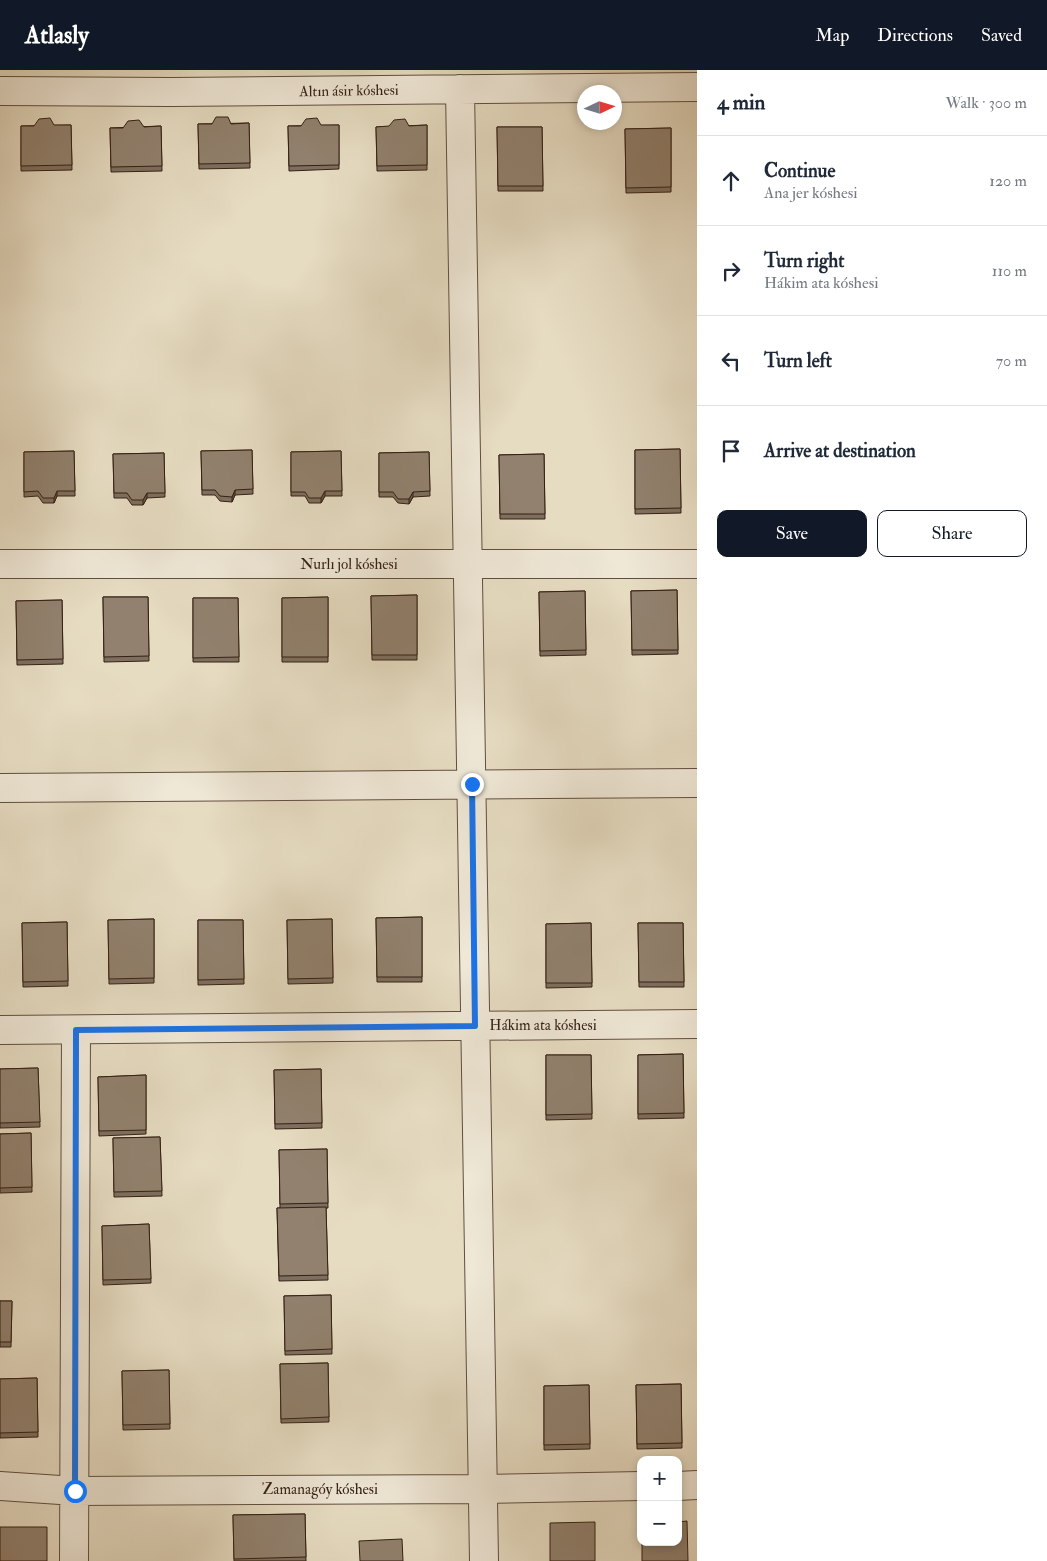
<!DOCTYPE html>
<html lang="en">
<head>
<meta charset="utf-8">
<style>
  :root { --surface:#fff; --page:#f6f6f7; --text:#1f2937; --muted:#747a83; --line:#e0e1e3; --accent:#111827 }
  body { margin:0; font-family:"IM FELL Double Pica",serif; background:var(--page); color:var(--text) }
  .controls { position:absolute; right:15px; bottom:15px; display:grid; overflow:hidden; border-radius:10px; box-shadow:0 2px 8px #0003 }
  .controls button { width:45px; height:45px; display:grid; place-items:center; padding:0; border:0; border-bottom:1px solid var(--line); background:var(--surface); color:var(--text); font:25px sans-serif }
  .compass { position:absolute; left:577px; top:15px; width:45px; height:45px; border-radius:50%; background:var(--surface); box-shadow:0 2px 8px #0003; rotate:86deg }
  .stop { position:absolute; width:15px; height:15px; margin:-11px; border:4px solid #1a73e8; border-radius:50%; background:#fff }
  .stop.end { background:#1a73e8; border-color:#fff; box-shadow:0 1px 5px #0008 }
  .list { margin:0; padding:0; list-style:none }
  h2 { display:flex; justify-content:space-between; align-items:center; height:65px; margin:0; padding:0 20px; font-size:21px }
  h2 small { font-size:16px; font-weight:400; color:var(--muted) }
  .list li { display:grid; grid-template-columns:32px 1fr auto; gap:15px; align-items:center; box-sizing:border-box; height:90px; padding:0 20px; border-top:1px solid var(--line) }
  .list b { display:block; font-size:19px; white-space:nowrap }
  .list p { margin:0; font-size:16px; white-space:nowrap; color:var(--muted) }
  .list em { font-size:16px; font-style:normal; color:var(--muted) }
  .actions { display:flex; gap:10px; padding:15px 20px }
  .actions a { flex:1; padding:11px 0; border:1px solid var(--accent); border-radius:10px; text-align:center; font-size:18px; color:var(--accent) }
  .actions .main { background:var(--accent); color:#fff }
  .icon { flex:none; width:28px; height:28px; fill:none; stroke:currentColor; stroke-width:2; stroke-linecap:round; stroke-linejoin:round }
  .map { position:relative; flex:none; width:697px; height:1491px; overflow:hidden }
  header { display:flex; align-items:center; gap:30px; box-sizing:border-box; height:70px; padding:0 25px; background:var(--accent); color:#fff }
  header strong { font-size:24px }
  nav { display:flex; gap:28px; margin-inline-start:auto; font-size:18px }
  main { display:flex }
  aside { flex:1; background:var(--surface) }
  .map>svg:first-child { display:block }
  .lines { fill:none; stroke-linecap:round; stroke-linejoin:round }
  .minor-casing { stroke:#614e40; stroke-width:30 }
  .minor { stroke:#efe8d7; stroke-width:28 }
  .wall { fill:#7d6f5f; stroke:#351f14 }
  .shaded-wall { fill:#665a4d; stroke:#351f14 }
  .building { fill:#91816e; stroke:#351f14 }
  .route { stroke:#1a73e8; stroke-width:6 }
  .labels { text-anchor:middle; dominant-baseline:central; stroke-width:5; stroke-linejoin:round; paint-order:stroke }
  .street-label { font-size:15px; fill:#351f14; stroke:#efe8d7 }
</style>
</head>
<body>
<header>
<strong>Atlasly</strong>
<nav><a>Map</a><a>Directions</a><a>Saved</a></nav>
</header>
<main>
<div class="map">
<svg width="697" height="1491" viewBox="0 0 697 1491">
  <rect width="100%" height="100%" fill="#e6dcc2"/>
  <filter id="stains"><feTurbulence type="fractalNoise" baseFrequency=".004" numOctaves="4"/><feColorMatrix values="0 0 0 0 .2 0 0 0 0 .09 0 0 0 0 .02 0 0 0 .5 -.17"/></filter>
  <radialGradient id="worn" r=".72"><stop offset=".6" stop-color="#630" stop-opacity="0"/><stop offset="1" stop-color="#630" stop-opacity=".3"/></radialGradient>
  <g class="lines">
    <g class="minor-casing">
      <path id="minor" d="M460 19 484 1491
        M0 21 171 22 697 17
        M0 494H697
        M0 718 697 713
        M0 960 697 954
        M0 1416 75 1421 483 1419 641 1416
        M678 1416 697 1415
        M74 1491 76 960"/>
    </g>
    <use href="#minor" class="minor"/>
  </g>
  <path class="wall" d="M249 53 250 98 199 99 198 54Z
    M71 55 72 100 21 101V56Z
    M339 55V99L289 101 288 56Z
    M427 55V100L377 101 376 57Z
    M161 56 162 101 111 102 110 58Z
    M497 57H542L543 121H498Z
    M671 58V122L626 123 625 59Z
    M680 379 681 443 635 444V380Z
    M252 380 253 424 235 425 232 432 220 431 215 425H202L201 381Z
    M74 381 75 426H57L54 433H43L38 426 24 427V382Z
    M341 381 342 426H325L321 433H309L305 426H291V382Z
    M429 382 430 426 413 427 409 434 398 433 393 427H379V383Z
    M164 383 165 427 147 428 143 435H132L127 428H114L113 384Z
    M544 384 545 449H500L499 385Z
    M677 520 678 584 632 585 631 521Z
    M585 521 586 585 540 586 539 522Z
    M417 525V590H372L371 526Z
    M103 527H148L149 591 104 592Z
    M328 527V592H282V528Z
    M193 528H238L239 592H193Z
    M62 530 63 594 17 595 16 531Z
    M422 847V912H377L376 848Z
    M154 849V913L109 914 108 850Z
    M332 849 333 913 288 914 287 850Z
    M198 850H243L244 914 198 915Z
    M67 852 68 916 23 917 22 853Z
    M591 853 592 917 546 918V854Z
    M638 853H683L684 917H639Z
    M683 984 684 1048 638 1049V985Z
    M546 985H591L592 1049 546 1050Z
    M38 998 40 1057 0 1058V999Z
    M321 999 322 1058 275 1059 274 1000Z
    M146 1005V1064L99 1066 98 1007Z
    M31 1063 32 1122 0 1123V1064Z
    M160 1067 162 1126 114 1127 113 1068Z
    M327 1079 328 1138H326L328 1210 279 1211 277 1138H280L279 1080Z
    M149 1154 151 1213 103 1215 102 1156Z
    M331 1225 332 1284 285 1285 284 1226Z
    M0 1231H12L11 1277H0Z
    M328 1293 329 1352 281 1353 280 1294Z
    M169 1300 170 1359 123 1360 122 1301Z
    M37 1308 38 1367 0 1368V1309Z
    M681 1314 682 1378 637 1379 636 1315Z
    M589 1315 590 1379 544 1380V1316Z
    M305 1444 306 1491H234L233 1445Z"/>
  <path class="shaded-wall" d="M235 420V425L232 432V427Z
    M57 421V426L54 433V428Z
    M325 421V426L321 433V428Z
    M413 422V427L409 434V429Z
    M147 423V428L143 435V430Z"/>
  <path class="building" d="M216 47H228L231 54 249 53 250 93 199 94 198 54H212Z
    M50 48 54 55H71L72 95 21 96V56H34L39 49Z
    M317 48 321 55H339V95L289 96 288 56H301L306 49Z
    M405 49 409 56 427 55V95L377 96 376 57 389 56 394 50Z
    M139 50 144 57 161 56 162 96 111 97 110 58H123L128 51Z
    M497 57H542L543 116H498Z
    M671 58V117L626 118 625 59Z
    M680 379 681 438 635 439V380Z
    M252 380 253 419 235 420 232 427 220 426 215 420H202L201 381Z
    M74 381 75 421H57L54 428H43L38 421 24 422V382Z
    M341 381 342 421H325L321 428H309L305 422H291V382Z
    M429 382 430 421 413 422 409 429H398L393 422H379V383Z
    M164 383 165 423H147L143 430H132L127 423H114L113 384Z
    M544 384 545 444H500L499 385Z
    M677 520 678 580H632L631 521Z
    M585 521 586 580 540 581 539 522Z
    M417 525V585H372L371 526Z
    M103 527H148L149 586 104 587Z
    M328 527V587H282V528Z
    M193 528H238L239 587 193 588Z
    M62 530 63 589 17 590 16 531Z
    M422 847V907H377L376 848Z
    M154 849V908L109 909 108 850Z
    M332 849 333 908 288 909 287 850Z
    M198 850H243L244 909 198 910Z
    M67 852 68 911 23 912 22 853Z
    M591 853 592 913H546V854Z
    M638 853H683L684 912H639Z
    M683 984 684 1043 638 1044V985Z
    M546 985H591L592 1044 546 1045Z
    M38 998 40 1052 0 1053V999Z
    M321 999 322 1053 275 1054 274 1000Z
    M146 1005V1060L99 1061 98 1007Z
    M31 1063 32 1117 0 1118V1064Z
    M160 1067 162 1121 114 1122 113 1068Z
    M327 1079 328 1133 280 1134 279 1080Z
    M326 1137 328 1205 279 1206 277 1138Z
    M149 1154 151 1209 103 1210 102 1156Z
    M331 1225 332 1279 285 1281 284 1226Z
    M0 1231H12L11 1272H0Z
    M328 1293 329 1347 281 1349 280 1294Z
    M169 1300 170 1354 123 1355 122 1301Z
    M37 1308 38 1362 0 1363V1309Z
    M681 1314 682 1373 637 1374 636 1315Z
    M589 1315 590 1374 544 1375V1316Z
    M305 1444 306 1487 234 1489 233 1445Z
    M687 1451 688 1491H642V1472H678V1452Z
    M595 1452V1491H550V1453Z
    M0 1457H47V1491H0Z
    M402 1469 403 1491H360L359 1471Z"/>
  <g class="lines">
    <path class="route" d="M75 1421 76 960 475 956 472 714"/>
  </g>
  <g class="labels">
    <g class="street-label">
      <text transform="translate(349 21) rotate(-1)">Altın ásir kóshesi</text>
      <text x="349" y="494">Nurlı jol kóshesi</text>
      <text x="543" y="955">Hákim ata kóshesi</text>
      <text x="320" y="1419">Zamanagóy kóshesi</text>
    </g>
  </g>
  <rect width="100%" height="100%" filter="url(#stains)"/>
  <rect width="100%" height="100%" fill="url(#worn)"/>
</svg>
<div class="controls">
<button>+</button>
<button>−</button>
</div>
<svg class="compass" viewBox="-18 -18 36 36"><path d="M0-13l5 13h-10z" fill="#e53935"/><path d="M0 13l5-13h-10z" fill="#747a83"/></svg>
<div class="stop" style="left:75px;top:1421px"></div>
<div class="stop end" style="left:472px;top:714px"></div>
</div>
<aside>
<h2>4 min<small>Walk · 300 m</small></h2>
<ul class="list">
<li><svg class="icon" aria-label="ahead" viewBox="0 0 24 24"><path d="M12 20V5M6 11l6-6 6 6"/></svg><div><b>Continue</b><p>Ana jer kóshesi</p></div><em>120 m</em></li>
<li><svg class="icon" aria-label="right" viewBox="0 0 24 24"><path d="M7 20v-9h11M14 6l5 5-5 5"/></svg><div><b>Turn right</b><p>Hákim ata kóshesi</p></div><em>110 m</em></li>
<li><svg class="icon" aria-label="left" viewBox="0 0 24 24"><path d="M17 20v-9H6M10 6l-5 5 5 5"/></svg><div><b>Turn left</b></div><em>70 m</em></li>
<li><svg class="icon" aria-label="arrive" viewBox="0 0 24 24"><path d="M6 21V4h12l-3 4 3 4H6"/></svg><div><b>Arrive at destination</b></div></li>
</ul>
<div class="actions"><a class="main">Save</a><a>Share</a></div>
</aside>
</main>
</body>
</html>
